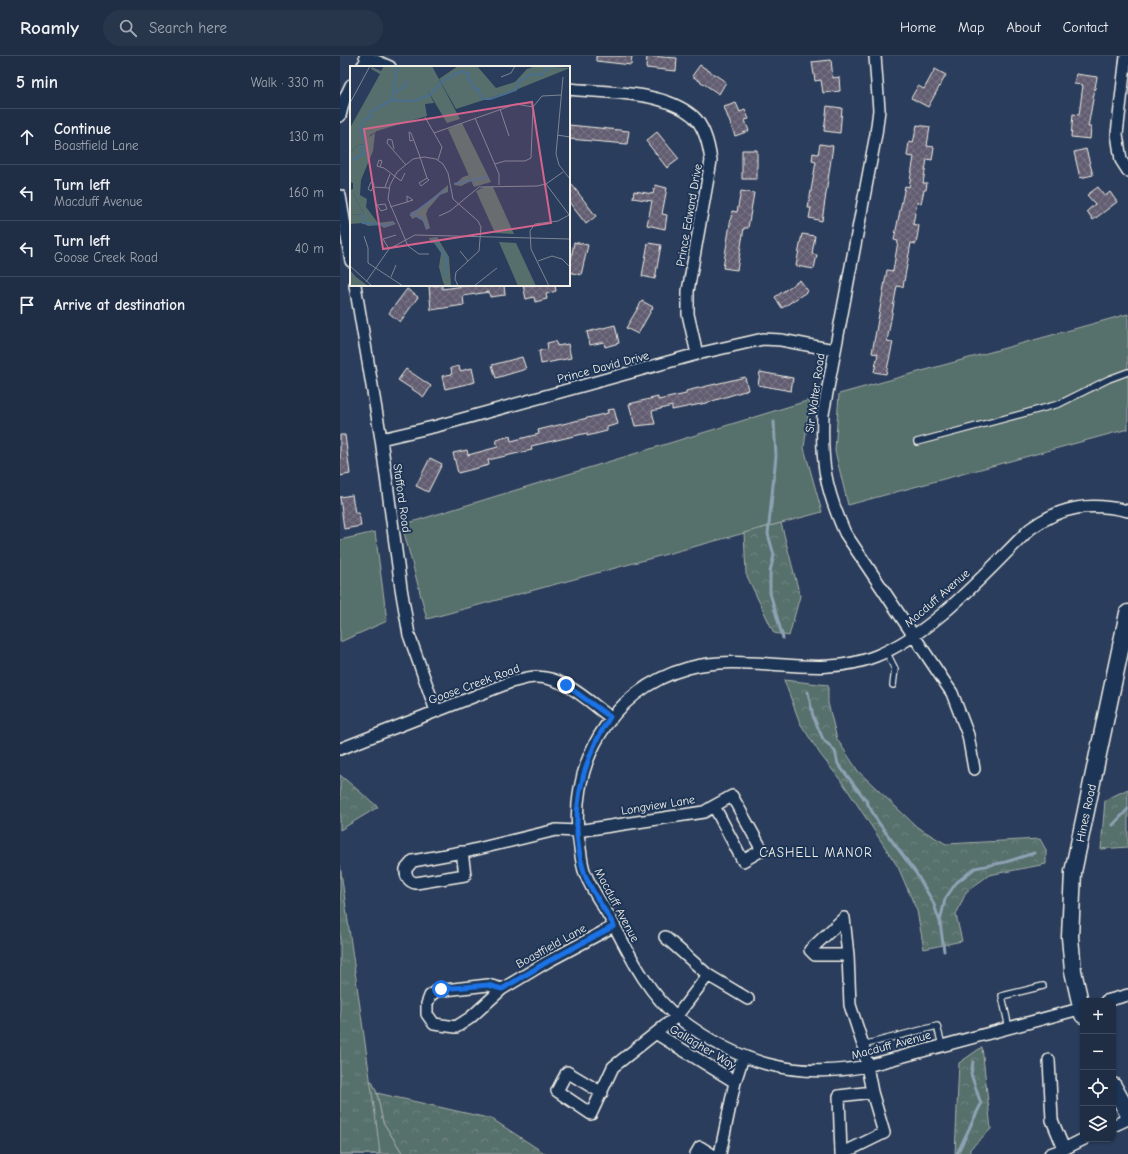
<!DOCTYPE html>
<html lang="en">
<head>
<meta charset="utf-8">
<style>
  :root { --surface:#202e45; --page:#28364c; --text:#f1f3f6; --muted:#a2a8b3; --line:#3d4a5e }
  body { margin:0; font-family:"Comic Neue",sans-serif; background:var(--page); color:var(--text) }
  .controls { position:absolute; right:12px; bottom:12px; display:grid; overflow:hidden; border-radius:8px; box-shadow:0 1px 3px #0004 }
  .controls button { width:36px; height:36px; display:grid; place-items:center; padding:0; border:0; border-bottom:1px solid var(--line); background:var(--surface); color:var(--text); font:20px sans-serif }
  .stop { position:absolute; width:12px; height:12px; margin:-9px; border:3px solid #1a73e8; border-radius:50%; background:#fff }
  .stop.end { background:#1a73e8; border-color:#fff; box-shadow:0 1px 4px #0008 }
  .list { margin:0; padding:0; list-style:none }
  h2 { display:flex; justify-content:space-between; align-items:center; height:52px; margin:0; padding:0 16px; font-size:17px }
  h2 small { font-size:13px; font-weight:400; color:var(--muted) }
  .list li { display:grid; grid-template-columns:26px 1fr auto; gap:12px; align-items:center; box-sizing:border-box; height:56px; padding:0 16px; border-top:1px solid var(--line) }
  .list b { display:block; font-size:15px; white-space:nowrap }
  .list p { margin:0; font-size:13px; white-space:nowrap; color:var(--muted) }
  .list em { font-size:13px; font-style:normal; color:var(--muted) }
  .icon { flex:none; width:22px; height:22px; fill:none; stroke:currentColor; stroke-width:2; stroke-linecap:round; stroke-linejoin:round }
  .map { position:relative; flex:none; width:788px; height:1098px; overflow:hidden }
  header { display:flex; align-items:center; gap:24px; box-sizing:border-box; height:56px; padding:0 20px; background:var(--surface); border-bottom:1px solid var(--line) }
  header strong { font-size:19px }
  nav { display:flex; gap:22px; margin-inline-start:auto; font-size:14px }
  .search { width:280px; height:36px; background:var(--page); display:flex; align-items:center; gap:10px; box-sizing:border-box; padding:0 14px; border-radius:22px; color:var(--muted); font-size:15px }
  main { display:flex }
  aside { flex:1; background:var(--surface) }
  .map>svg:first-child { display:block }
  .grass { fill:#576f6c; stroke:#a6b0aa }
  .forest { fill:url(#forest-crowns); stroke:#a6b0aa }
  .park { fill:url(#park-tufts); stroke:#a6b0aa }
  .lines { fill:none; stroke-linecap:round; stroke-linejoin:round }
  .stream { stroke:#8da2b3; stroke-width:3 }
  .building { fill:url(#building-cross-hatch); stroke:#f4f1e8 }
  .lane-casing { stroke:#f4f1e8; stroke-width:8 }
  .street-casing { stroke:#f4f1e8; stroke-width:14 }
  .secondary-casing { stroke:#f4f1e8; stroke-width:19 }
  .lane { stroke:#1d3557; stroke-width:5.5 }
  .street { stroke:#1d3557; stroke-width:11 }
  .secondary { stroke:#1d3557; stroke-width:16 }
  .route { stroke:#1a73e8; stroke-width:5 }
  .labels { text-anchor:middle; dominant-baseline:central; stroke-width:4; stroke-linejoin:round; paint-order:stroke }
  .street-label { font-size:12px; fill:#f4f1e8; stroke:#1d3557 }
  .neighbourhood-label { font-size:13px; letter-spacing:1px; fill:#f4f1e8; stroke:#1d3557 }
  .inset-river { fill:none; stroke:#496e90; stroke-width:2 }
  .inset-road { fill:none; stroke:#7b8594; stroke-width:1 }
  .view { fill:#d4648c; fill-opacity:0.15; stroke:#d4648c; stroke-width:2 }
  .inset-edge { fill:none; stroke:#f4f1e8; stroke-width:2 }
</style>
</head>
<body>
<header>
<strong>Roamly</strong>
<div class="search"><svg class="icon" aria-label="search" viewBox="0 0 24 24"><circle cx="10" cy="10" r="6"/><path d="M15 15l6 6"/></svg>Search here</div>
<nav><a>Home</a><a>Map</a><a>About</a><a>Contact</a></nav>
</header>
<main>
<aside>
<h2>5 min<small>Walk · 330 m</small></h2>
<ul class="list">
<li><svg class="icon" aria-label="ahead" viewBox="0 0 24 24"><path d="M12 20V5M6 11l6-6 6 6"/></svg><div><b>Continue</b><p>Boastfield Lane</p></div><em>130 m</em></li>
<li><svg class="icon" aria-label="left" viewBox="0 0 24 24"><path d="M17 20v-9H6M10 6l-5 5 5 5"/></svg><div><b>Turn left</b><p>Macduff Avenue</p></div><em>160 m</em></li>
<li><svg class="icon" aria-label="left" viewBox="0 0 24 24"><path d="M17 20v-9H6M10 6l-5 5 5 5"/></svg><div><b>Turn left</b><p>Goose Creek Road</p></div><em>40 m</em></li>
<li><svg class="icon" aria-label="arrive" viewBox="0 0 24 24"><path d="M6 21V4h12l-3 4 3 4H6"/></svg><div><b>Arrive at destination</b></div></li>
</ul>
</aside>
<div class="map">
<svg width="788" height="1098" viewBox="0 0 788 1098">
  <defs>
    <pattern id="forest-crowns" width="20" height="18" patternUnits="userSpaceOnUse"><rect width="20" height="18" fill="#576f6c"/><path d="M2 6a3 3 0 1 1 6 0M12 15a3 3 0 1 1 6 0" fill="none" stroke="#708481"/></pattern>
    <pattern id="park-tufts" width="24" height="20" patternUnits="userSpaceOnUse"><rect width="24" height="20" fill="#576f6c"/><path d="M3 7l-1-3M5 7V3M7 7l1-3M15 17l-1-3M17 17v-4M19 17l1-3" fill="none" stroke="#708481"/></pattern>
    <pattern id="building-cross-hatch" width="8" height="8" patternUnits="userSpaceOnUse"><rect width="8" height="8" fill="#625d71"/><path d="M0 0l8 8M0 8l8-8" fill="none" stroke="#797585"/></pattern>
  </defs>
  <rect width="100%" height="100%" fill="#2b3d5c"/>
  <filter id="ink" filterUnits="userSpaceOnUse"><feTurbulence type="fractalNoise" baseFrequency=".025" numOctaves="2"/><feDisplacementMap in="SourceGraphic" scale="8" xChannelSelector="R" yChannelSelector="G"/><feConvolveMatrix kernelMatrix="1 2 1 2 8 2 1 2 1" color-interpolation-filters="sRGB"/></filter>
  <g filter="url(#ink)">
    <path class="grass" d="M788 258V373L508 449 495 395 499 338Z
      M470 344 464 392 482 456 87 563 62 469Z
      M35 476 47 565 0 586V484Z
      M0 995 16 1028 32 1025 37 1037 43 1066 63 1098H0Z"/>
    <path class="forest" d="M441 467 460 540 449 580 434 577 406 518 404 477Z
      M444 624 488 629V647L497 683 518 715 577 771 606 788 700 783 706 794V808L649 819 626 836 616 859 622 885 584 893 577 855 558 811 505 730 480 698 460 667Z
      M0 719 38 751 0 774Z
      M788 733V791L761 793 765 744Z
      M642 991 651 1073 630 1093V1098H615L619 1007Z
      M37 1037 152 1063 206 1098H63L43 1066Z"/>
    <path class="park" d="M0 809 36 1065 40 1098H0Z"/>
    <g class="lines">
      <path class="stream" d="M434 366 436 400 428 478 434 499 430 516V537L443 582
        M468 636 473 660 483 683 495 695 498 708 525 743 538 766 576 817 593 846 600 866 604 895
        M773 769 788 753
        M600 866 605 843 616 827 635 812 666 806 694 797
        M617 1098 641 1048 631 1018 633 1006"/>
    </g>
    <path class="building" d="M256 0H292L291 9 256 5Z
      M307 0 337 2 336 15 306 12Z
      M491 4 493 22 499 21 500 35 483 37 481 24 475 25 472 6Z
      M360 9 386 26 379 38 352 20Z
      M595 13 606 19 588 51 571 42 578 30 584 33Z
      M736 18 757 21 748 71H751L750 83 731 81 733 58 739 59 743 29 734 28Z
      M396 47 400 56 405 54 409 63 405 64 409 75 395 80 384 51Z
      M487 50 502 52 500 77 484 75Z
      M229 69 289 75 287 88 229 83Z
      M577 69 590 71 587 90 594 91 592 104 587 103 583 127H587L586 134H584L581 147 577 146 573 168 579 170 576 188 571 187 563 231 557 230 547 285 553 286 546 318 534 316 538 298 532 297 547 214 553 215 558 185 554 184 565 130 569 131 574 101 567 100 569 86 573 87Z
      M317 76 339 103 327 112 306 85Z
      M480 88 493 90 482 165 469 162 471 152H468L476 106 472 105 473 97 478 98Z
      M746 93 753 119 740 122 734 96Z
      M402 94H417V123H402Z
      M229 125 256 160 246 168 229 146Z
      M315 129 327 132 322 158 327 159 325 173 307 169 312 145 293 142 294 135 313 138Z
      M758 131 765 140 770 136 777 146 753 164 747 155 755 148 747 139Z
      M401 135 414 137 408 172H404L397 214 383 212 392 155 397 156Z
      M462 178 475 180 472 198 477 199 474 213 456 210Z
      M234 186 248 189 241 219 229 216Z
      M308 187 321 189 315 223 302 220Z
      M460 224 468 235 442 252 435 241Z
      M102 229V233L132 229H164L165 239 150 241 149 236 123 240 124 249 91 254 89 230Z
      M183 229H215L216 235 206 238 207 243 195 246 194 241 186 243Z
      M67 233 78 241 60 266 49 257Z
      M302 245 313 251 298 278 286 272Z
      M275 269 279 287 265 291 264 286 250 289 247 276Z
      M216 285 217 290 228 288 231 302 201 308 199 295 208 293 207 287Z
      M182 301 186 313 156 322 152 309Z
      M119 310 120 315 132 312 135 326 105 333 102 320 112 318 111 312Z
      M66 313 91 330 84 341 58 324Z
      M420 316 453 322 451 335 418 329Z
      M405 321 408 334 366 347 332 354V350L312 355 315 368 295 370 289 348 318 341V344L346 338V335Z
      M274 353 278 368 267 371V375L247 380V377L191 390 192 394 148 404 149 409 118 417 113 397 127 394 128 399 158 391 156 384 170 380 171 385 199 378 198 374 268 357 267 354Z
      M0 379H5L10 418 0 420Z
      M90 402 102 408 88 436 76 430Z
      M12 439 15 457H19L21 470 4 473 0 441Z"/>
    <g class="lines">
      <g class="lane-casing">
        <path id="lane" d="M577 386 719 348 769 323 788 316
          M546 595 555 613 553 629
          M669 972 662 940 703 930
          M523 989 597 970 602 989"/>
      </g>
      <g class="street-casing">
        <path id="street" d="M25 0 50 11
          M535 0 539 54 536 78 483 358C481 407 485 432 505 477L612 637 628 679 634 713
          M786 0 777 78 781 104 788 115
          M22 11 28 2
          M229 33C267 37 322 34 353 60 365 71 369 89 371 105L348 235V258L357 298
          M0 60 4 44 11 29
          M0 140 11 205
          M15 229 41 383 61 532 69 579 96 655
          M41 383 97 370 357 298 423 283 441 284 494 294
          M0 693 171 626C179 624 188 621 196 621 225 621 248 645 270 661
          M122 796 125 819 76 827C69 826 65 820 66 813L73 805 122 796H125L216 774 237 775 364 756 374 750 403 805 422 794 392 740 374 750
          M504 862 508 899H475L470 894Z
          M508 899 510 949 523 989 532 1036
          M368 919 408 943
          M162 933 148 929 96 935 90 940 87 948V958L94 968 116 971 130 962 162 933 207 906 274 870
          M766 945 788 939
          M743 952 527 1010C454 1024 398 1007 340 963 310 940 292 904 275 871 266 853 252 836 245 817 242 810 241 800 240 792 226 713 268 634 348 612 410 595 476 625 536 600 595 576 645 517 690 473 721 450 750 446 788 455
          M317 978 395 1026
          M709 1004 712 1064 724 1093 744 1083
          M532 1036 544 1077 501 1098 499 1040Z
          M262 1037 227 1016 217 1035 251 1058 273 1011 336 961 368 919 325 881
          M773 1070 788 1063
          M356 1098 360 1091 371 1098
          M380 1098 395 1026 403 1001
          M710 1098 724 1093"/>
      </g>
      <g class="secondary-casing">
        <path id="secondary" d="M743 959 733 915 730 881 733 816 788 557
          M773 1030 788 1057"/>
      </g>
      <use href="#lane" class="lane"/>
      <use href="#street" class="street"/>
      <use href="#secondary" class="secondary"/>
    </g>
  </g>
  <g class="lines" filter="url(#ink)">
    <path class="route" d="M101 933 148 929 162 933 207 906 274 870C266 855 249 832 244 816 228 763 240 707 270 661L226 629"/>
  </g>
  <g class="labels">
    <g class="street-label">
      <text transform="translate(349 159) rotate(-80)">Prince Edward Drive</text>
      <text transform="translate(263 311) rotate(-15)">Prince David Drive</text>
      <text transform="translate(475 337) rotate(-82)">Sir Walter Road</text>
      <text transform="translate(62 442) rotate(82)">Stafford Road</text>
      <text transform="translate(597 542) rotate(-41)">Macduff Avenue</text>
      <text transform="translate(134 628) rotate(-20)">Goose Creek Road</text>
      <text transform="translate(318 749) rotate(-9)">Longview Lane</text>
      <text transform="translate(746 757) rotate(-78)">Hines Road</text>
      <text transform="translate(277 849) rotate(62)">Macduff Avenue</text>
      <text transform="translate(211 890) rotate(-29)">Boastfield Lane</text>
      <text transform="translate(551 989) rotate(-15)">Macduff Avenue</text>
      <text transform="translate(363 991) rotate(31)">Gallagher Way</text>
    </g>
    <g class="neighbourhood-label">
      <text x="476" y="796">CASHELL MANOR</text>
    </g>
  </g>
  <g transform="translate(10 10)">
    <rect width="220" height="220" fill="#2b3d5c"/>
    <path d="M66 0H82L110 53 97 57 78 25 26 63V66L20 69 16 78 8 79 0 87V73ZM112 57 141 116 124 121 98 63ZM134 121H143L164 168 145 167 126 125ZM3 123V127L14 148 0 149V124ZM149 176 166 177 186 220H168ZM0 204 6 211 18 220H0Z" fill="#576f6c"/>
    <path d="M108 0H127L146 22 165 16 177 3 186 0 220 2 168 23 106 43 89 13ZM25 67 23 85 11 114 10 129 17 133 16 141 28 157 43 155 46 158 34 162 30 159 18 160 13 157 0 158V149L14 148 3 127V117L0 116V87L8 79 16 78V73ZM119 109 121 115 111 120 104 119 113 111ZM98 119V126L90 129 78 143 76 148 80 162 76 164 73 155 66 151 62 153 60 147 72 141ZM87 171 99 191 101 220H95L93 216 89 201 91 187 84 177H81L79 172Z" fill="#576f6c"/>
    <path d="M34 0H66L84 37 75 38 77 50 0 73V62L30 8 21 3 22 1 31 5Z" fill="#576f6c"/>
    <path class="inset-river" d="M46 26 55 20 57 15M42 34 64 35 80 29 94 14 111 5 119 8 118 13 123 17V22L129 23 128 25 133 33H140L166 24 169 16 180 8 191 9 199 1 210 0M0 95 15 87 11 82 16 77 10 63 15 53 21 51 20 46 42 34 47 0M104 118 137 111M11 147 14 152 13 157 38 159 44 157M65 149 73 153 77 162M60 150 96 123M83 173 97 193 95 211"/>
    <path class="inset-road" d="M151 11 161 7 165 0M213 11 206 88 209 99 220 113M0 37 20 0M150 43 159 70M75 51 92 81 88 94M125 52 149 108V119M84 67 166 38 183 41M207 69 220 71M63 74 60 75 59 66 61 67 69 88 77 112 69 117 71 120 79 114 77 112M44 83 42 74 38 73 37 77 56 99M145 98 155 95H175L181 92 183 41 192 30 211 29M30 101 32 95 29 94 27 100 30 101 34 102 51 115 55 107M196 118 220 150M23 121 21 125 18 123 21 116 24 118 23 121 39 122M35 121 40 108M57 130 63 134 57 136ZM35 138 37 143 31 145 27 139ZM40 141 57 136M89 150 100 145 129 121 187 120 196 118 213 106M14 170 18 182V197L53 220M39 183 33 173 46 169M110 185 118 195M79 188H69L58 180 38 133 40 119 47 106 63 93 74 91 86 93 93 98 98 107 103 133 128 155 131 161 129 185 106 206 105 213 108 220M188 195 202 190 212 193 220 201M0 200 22 220M41 211 46 199M16 216 39 183 65 169 220 173M124 220 147 202M199 220 181 183 180 165 185 158 208 155 219 149"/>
    <path class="view" d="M182 36 201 157 33 183 14 63Z"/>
    <rect width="220" height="220" class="inset-edge"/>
  </g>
</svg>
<div class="controls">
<button>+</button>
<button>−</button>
<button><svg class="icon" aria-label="locate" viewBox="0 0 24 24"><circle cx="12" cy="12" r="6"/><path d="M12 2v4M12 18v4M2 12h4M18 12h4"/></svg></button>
<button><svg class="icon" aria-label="layers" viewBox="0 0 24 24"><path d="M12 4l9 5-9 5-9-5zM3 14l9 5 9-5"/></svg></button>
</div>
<div class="stop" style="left:101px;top:933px"></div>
<div class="stop end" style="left:226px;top:629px"></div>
</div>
</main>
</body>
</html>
